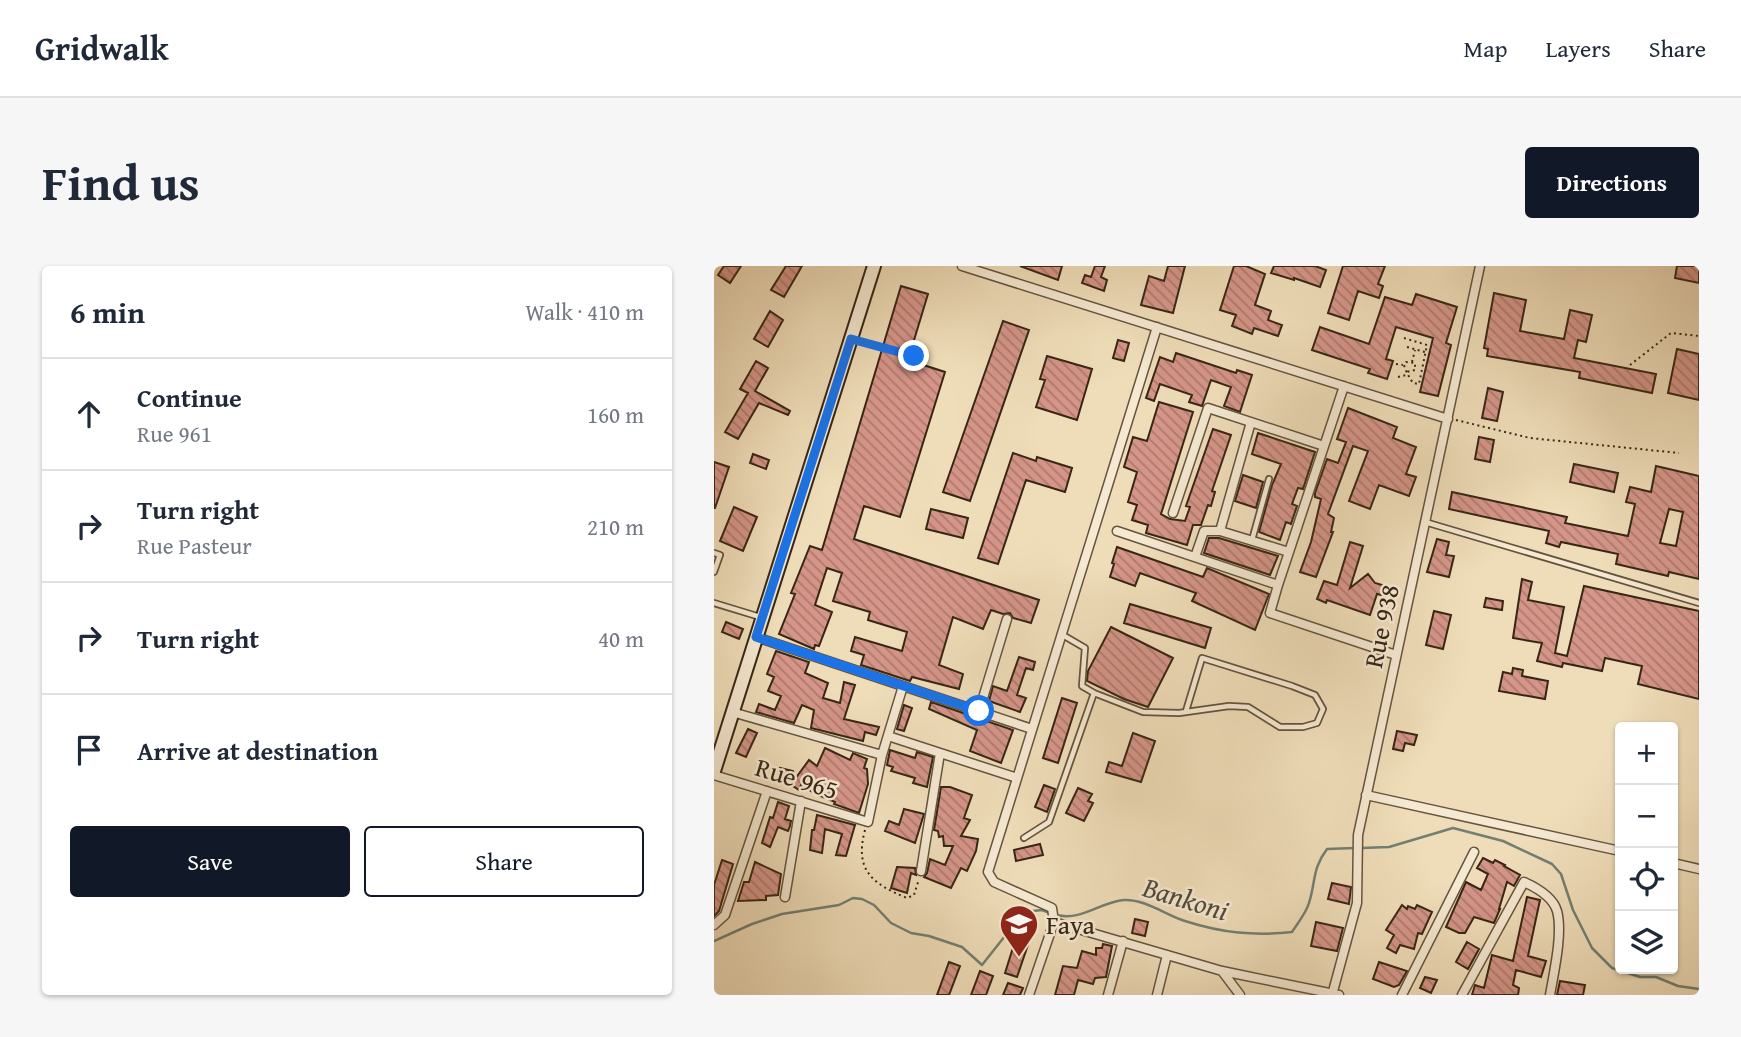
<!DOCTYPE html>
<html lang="en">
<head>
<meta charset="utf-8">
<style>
  :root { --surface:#fff; --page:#f6f6f7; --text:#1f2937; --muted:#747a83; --line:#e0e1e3; --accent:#111827 }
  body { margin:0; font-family:"Gentium Book Plus",serif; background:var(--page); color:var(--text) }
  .controls { position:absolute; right:21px; bottom:21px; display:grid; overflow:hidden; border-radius:7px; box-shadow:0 2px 5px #0004 }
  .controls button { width:63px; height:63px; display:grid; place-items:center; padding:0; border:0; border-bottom:2px solid var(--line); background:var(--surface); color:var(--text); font:35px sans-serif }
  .stop { position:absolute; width:21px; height:21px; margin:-16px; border:5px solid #1a73e8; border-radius:50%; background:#fff }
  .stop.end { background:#1a73e8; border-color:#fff; box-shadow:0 2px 7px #0008 }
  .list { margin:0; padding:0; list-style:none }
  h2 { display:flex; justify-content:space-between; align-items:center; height:91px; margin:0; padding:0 28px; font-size:30px }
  h2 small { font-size:23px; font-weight:400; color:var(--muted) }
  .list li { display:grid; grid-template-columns:46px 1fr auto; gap:21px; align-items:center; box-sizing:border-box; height:112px; padding:0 28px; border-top:2px solid var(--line) }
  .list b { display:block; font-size:26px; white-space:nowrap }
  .list p { margin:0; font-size:23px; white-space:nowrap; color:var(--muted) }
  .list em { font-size:23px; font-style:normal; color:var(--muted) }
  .actions { display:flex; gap:14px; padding:21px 28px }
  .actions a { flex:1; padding:16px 0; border:2px solid var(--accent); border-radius:7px; text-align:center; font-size:24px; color:var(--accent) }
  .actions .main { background:var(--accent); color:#fff }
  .icon { flex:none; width:38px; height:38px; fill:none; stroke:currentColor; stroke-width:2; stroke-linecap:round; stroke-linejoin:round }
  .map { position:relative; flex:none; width:985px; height:729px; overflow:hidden; border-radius:7px }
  header { display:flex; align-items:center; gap:42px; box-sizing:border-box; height:98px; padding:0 35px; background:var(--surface); border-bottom:2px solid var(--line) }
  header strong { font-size:33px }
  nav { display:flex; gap:38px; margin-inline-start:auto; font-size:24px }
  .intro { display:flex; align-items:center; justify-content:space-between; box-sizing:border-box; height:168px; padding:0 42px }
  h1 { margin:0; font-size:49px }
  .button { padding:18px 32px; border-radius:7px; background:var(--accent); color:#fff; font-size:24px; font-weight:700 }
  main { display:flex; gap:42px; padding:0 42px }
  aside { flex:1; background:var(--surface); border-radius:7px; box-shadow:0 2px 5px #0004 }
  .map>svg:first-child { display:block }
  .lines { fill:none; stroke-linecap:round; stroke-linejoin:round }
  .stream { stroke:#727f73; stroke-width:2.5 }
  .building { fill:url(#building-back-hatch); stroke:#372614; stroke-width:2; fill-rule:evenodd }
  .service-casing { stroke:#65543d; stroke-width:8 }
  .minor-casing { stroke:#65543d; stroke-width:11 }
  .secondary-casing { stroke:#372614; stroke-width:16 }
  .path { stroke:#372614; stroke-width:2; stroke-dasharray:2 3.5; stroke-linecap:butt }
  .service { stroke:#f5e9d2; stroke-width:4.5 }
  .minor { stroke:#f5e9d2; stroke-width:8 }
  .secondary { stroke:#f5e9d2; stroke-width:12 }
  .route { stroke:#1a73e8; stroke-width:9 }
  .labels { text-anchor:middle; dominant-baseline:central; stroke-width:5; stroke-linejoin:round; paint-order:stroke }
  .street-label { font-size:26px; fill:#372614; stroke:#f5e9d2 }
  .poi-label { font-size:26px; fill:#372614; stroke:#f5e9d2; text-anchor:start }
  .water-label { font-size:28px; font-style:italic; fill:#504b3c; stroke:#f5e9d2 }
</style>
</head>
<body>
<header>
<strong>Gridwalk</strong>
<nav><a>Map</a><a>Layers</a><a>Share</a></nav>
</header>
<div class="intro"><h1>Find us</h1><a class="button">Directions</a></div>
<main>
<aside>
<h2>6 min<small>Walk · 410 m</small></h2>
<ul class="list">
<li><svg class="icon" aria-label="ahead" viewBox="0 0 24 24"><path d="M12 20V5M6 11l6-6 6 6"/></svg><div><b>Continue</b><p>Rue 961</p></div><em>160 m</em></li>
<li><svg class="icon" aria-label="right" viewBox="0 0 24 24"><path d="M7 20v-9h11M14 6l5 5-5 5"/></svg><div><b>Turn right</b><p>Rue Pasteur</p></div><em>210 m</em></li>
<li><svg class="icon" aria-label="right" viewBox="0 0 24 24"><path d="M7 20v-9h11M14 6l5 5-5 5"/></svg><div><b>Turn right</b></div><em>40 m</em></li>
<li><svg class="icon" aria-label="arrive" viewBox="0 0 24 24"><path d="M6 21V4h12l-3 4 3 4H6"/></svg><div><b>Arrive at destination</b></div></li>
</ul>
<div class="actions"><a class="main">Save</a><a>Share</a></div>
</aside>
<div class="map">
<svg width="985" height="729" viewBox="0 0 985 729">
  <defs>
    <pattern id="building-back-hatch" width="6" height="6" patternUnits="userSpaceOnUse" patternTransform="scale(1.75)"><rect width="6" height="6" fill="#d59588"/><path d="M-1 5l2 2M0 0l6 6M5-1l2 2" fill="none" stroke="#ae796e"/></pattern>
  </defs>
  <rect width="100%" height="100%" fill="#efddb9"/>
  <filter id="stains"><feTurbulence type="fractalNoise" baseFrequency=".00286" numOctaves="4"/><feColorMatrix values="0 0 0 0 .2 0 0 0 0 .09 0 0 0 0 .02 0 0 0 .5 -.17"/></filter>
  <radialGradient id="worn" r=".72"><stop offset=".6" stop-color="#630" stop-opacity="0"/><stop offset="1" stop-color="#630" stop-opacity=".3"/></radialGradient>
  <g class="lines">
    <path class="stream" d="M647 582 675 581 739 562 789 575 838 598 847 608 859 644 878 682 898 702 926 711H942L964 720 985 723
      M343 649C368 655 386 636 410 634 431 633 452 649 471 655 508 667 540 670 578 666 584 657 592 647 595 637 602 615 598 603 613 583L641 582
      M0 675 38 658 68 648 125 639 139 632 148 633 160 639 177 657 197 667 215 670 248 681 268 699 310 646 328 644 336 647"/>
  </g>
  <path class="building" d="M10 0H27L16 17 4 9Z
    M72 0H88L70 31 57 24Z
    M306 0H348L344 14Z
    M381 0H391L387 11 393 14 390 25 368 17 371 9 377 11Z
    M454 0H471L459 47 427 39 435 10 450 15Z
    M520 0H532L551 8 541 39 557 45 554 54 568 59 564 70 540 62 538 68 518 60 522 49 506 44Z
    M560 0H601L612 4 606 21 580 12V14L557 7Z
    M629 0H671L664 18 669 20 665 32 644 25 635 54 614 47Z
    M963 0H985V17L961 12Z
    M187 20 214 28 194 94 231 106 186 251 150 240 140 273 325 334 317 357 299 352 296 347 289 348 277 344 269 363 239 351 225 399 249 408 245 423 198 411 196 415 147 399 150 389 137 385 141 371 188 385 193 366 154 354 156 346 119 335 128 307 113 302 101 339 118 346 105 380 101 379 100 383 65 368 81 328 77 327 96 280 108 284Z
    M780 27 812 34 806 65 850 73 856 44 878 49 872 76 864 74 860 92 942 108 938 127 865 112 866 106 773 90 774 83 770 82Z
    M702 28 743 41 732 77 737 79 724 130 706 126 719 72 682 61 672 93 679 95 673 113 654 107 656 103 598 84 606 61 655 78 671 31 698 39Z
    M56 45 69 54 54 81 40 73Z
    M289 55 315 64 256 235 229 226Z
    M404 74 415 77 410 95 399 92Z
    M963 83 985 88V134L954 127Z
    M462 87 522 107 523 104 538 109 526 146 510 140 517 121 497 114 488 140 475 136 478 129 446 118 440 135 432 132 446 91 459 96Z
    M333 90 378 103 363 154 322 141 331 114 326 113Z
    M42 95 54 102 41 125 76 145 74 149 45 137 24 173 11 166 34 127 26 123Z
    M774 122 789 126 783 155 768 152Z
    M445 136 479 146 447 248 456 253 471 255 476 241 472 240 499 163 517 169 498 225 501 226 497 240 494 239 487 259H479L473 279 432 267 434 259 418 254 423 239 414 236 423 206 410 201 419 171 433 175Z
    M634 142 683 161 679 172 702 181 692 208 702 211 695 230 665 219 656 243 635 235 654 185 639 180 614 248 620 252 617 266H619L602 311 586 306 597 276 607 233 601 231V227L613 193 624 197 632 176 623 173Z
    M544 167 601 186 589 223 584 222 578 238 583 240 577 258 572 256 566 274 545 266 558 219 567 198 538 188Z
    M765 171 780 174 776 196 761 193Z
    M299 187 322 195 323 191 358 202 351 226 312 214 284 298 264 292Z
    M39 188 55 194 52 203 36 197Z
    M0 196 15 201 1 242H0Z
    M860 198 904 207 900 226 856 216Z
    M942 200 985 210V313L955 306 954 310 902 298 904 288 847 276 845 281 832 277 835 265 735 243 738 226 853 251 851 257 914 270 921 238 912 236 916 221 937 226ZM955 243 969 246 962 280 946 277Z
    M529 209 549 216 542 242 521 235Z
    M20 241 43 251 29 285 6 275Z
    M217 243 254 252 249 272 212 263Z
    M495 272H505L564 290 556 309 490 287Z
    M723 273 735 276 732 289 740 290 735 311 713 306Z
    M636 276 649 280 636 322 654 308 661 317 675 321 672 330 663 328 656 349 613 334 612 337 603 333 610 315 623 319Z
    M403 281 489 311 493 302 555 328 541 364 478 335 482 327 426 307 421 320 396 311 400 298 398 297Z
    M808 313 818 316 814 334 850 341 841 387 853 390 870 320 985 345V433L924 418 928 400 891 392 888 405 849 397 848 401 823 395 828 377 799 372Z
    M772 332 789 335 788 344 770 341Z
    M416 338 497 362 491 382 410 357Z
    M720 345 737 349 729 383 712 379Z
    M12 356 29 363 25 373 8 366Z
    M397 361 459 392 434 441 410 433 373 415 374 405Z
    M62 385 95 396 91 407 114 417 109 432 126 437 130 416 141 419 130 453 165 461 162 469 151 466 149 475 97 462 100 444 88 439 80 457 42 446 45 438 61 444 67 430 54 425 60 411 53 408Z
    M305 391 321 396 319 404 312 402 303 429 312 432 306 446 275 435 279 420 293 425Z
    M799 402 809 404 808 410 834 415 831 433 785 425 789 406 798 408Z
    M348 432 363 437 344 497 329 492Z
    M217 436 299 464 287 497 256 485 263 464 215 443Z
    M190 439 198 442 190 465 183 463Z
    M34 463 43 467 32 491 22 487Z
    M683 465 703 469 700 479 691 477 689 485 679 483Z
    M419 467 441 475 427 516 392 506 395 496 408 500Z
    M111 482 136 494 139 487 153 493 150 502 153 503 154 518 145 547 120 538 121 536 102 528 87 519 85 524 64 510 66 502 79 505 81 513 95 494 103 500Z
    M176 484 201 492 203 486 219 491 213 521 199 517 201 512 177 505 179 501 173 499Z
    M330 519 341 523 333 546 321 541Z
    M227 521H236L258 529 250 552 256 554 247 570 264 573 262 585 253 605 247 602 237 622 210 611 213 607 216 593 231 599 239 580H230L229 570 225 571 224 565 220 564Z
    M364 522 378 528 374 535 379 537 370 555 352 547Z
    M64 536 75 540 71 553 77 555 76 560 74 565 64 561 56 581 48 577 56 551 59 552Z
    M190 543 210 548 201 577 171 565 175 555 185 559Z
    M103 549 141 559 132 590 122 589 128 568 111 563 108 587 96 584 98 564H100Z
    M326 578 329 589 302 595 300 584Z
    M769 592 779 597 781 594 791 599 790 600 806 609 800 620 793 616 785 643H786L780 657 760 651 751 667H745L732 661 752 616 767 624 774 608 763 602Z
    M8 594 19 598 5 645 0 650V619Z
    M41 596 67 608 64 629 52 630V634L24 635 30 616H35Z
    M183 601 201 602 202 609 197 607 193 627 177 622Z
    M618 617 637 621 635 638 614 633Z
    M813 631 826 634 814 690 832 695 827 711 802 704 799 719 805 722 804 729H758L761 719 770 722 778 689 799 695Z
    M688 639 693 643 694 640 701 643 703 639 718 646 708 668 704 667 700 683 686 679 682 687 673 682 680 669 672 664Z
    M421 653 434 656 431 670 418 667Z
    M602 656 629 662 623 685 597 680Z
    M302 672 315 676 303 711 291 707Z
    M753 676 765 683 754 703 742 696Z
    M389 678 398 680 392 711 381 712 379 718 364 714 360 729H341L349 700 363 702 368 685 382 689V682H388Z
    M235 696 246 700 235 729H223Z
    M665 696 693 705 685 719 680 721 659 713Z
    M266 705 279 710 272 729H257Z
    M711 711 723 714 717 727 706 722Z
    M846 715 871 719 869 729H843Z
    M294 717 309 722 306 729H289Z"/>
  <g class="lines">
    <g class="service-casing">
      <path id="service" d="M711 256 985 337
        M538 274 555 213
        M0 287 6 289 0 306
        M0 337 46 351
        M347 368 371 382 368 420 380 427
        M310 572 335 556 380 427 429 446 465 447 515 440 534 441 566 461H589L603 457 609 443 601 429 578 420 488 392 472 445"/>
    </g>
    <g class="minor-casing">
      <path id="minor" d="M248 0 734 153
        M459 247 494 142 610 180
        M403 265 564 319 575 286
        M506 265 537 156
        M481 291 490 265H506L575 286 630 120
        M564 319 556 347 682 389
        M42 371 318 463
        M265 445 293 353
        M18 446 168 489
        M174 470 303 512
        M0 509 154 556 168 489 189 420
        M652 529 906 585
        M959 597 985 603
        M207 605 226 487
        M71 631 87 535
        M340 656 508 705 526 729
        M0 659 11 649 53 525
        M508 705 625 729
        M315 729 340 656 338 642 280 616 274 606 443 61
        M394 729 409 675
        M443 729 453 689
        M618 729 643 637 644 569 766 0
        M688 729 760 586
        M748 729 810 616C821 621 839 631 843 645 849 667 840 706 836 729"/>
    </g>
    <g class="secondary-casing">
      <path id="secondary" d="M0 505 160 0"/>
    </g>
    <path class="path" d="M690 72 713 79 705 118 699 117C695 111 692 106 690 99L692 96 701 97V104L692 106
      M147 76 200 90
      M693 81 711 86
      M698 96 701 84
      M682 98 689 99
      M916 99 957 67 985 70
      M684 111 692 109
      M742 154 816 172 965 187
      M151 564C140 605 159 618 193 632L200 629 205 613"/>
    <use href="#service" class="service"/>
    <use href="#minor" class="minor"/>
    <use href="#secondary" class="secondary"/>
  </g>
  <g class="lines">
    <path class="route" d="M200 90 137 73 42 371 265 445"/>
  </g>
  <defs>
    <g id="school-pin" transform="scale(2.0125)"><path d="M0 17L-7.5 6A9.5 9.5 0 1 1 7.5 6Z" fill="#8f2418" stroke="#f5e9d2"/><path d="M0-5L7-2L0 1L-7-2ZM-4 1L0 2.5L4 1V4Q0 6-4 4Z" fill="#fff"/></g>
  </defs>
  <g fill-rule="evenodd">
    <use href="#school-pin" x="305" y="658"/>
  </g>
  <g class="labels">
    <g class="street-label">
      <text transform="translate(667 360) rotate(-78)">Rue 938</text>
      <text transform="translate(83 512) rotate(17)">Rue 965</text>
    </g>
    <g class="poi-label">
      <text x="332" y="658">Faya</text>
    </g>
    <g class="water-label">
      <text transform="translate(472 632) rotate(17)">Bankoni</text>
    </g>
  </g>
  <rect width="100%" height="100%" filter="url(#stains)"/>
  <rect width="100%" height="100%" fill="url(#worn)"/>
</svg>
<div class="controls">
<button>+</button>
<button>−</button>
<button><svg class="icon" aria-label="locate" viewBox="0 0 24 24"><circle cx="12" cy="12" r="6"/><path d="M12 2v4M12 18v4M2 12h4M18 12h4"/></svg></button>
<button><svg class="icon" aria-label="layers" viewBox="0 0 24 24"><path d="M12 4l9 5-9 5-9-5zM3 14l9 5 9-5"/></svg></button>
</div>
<div class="stop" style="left:265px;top:445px"></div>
<div class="stop end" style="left:200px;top:90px"></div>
</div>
</main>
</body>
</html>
